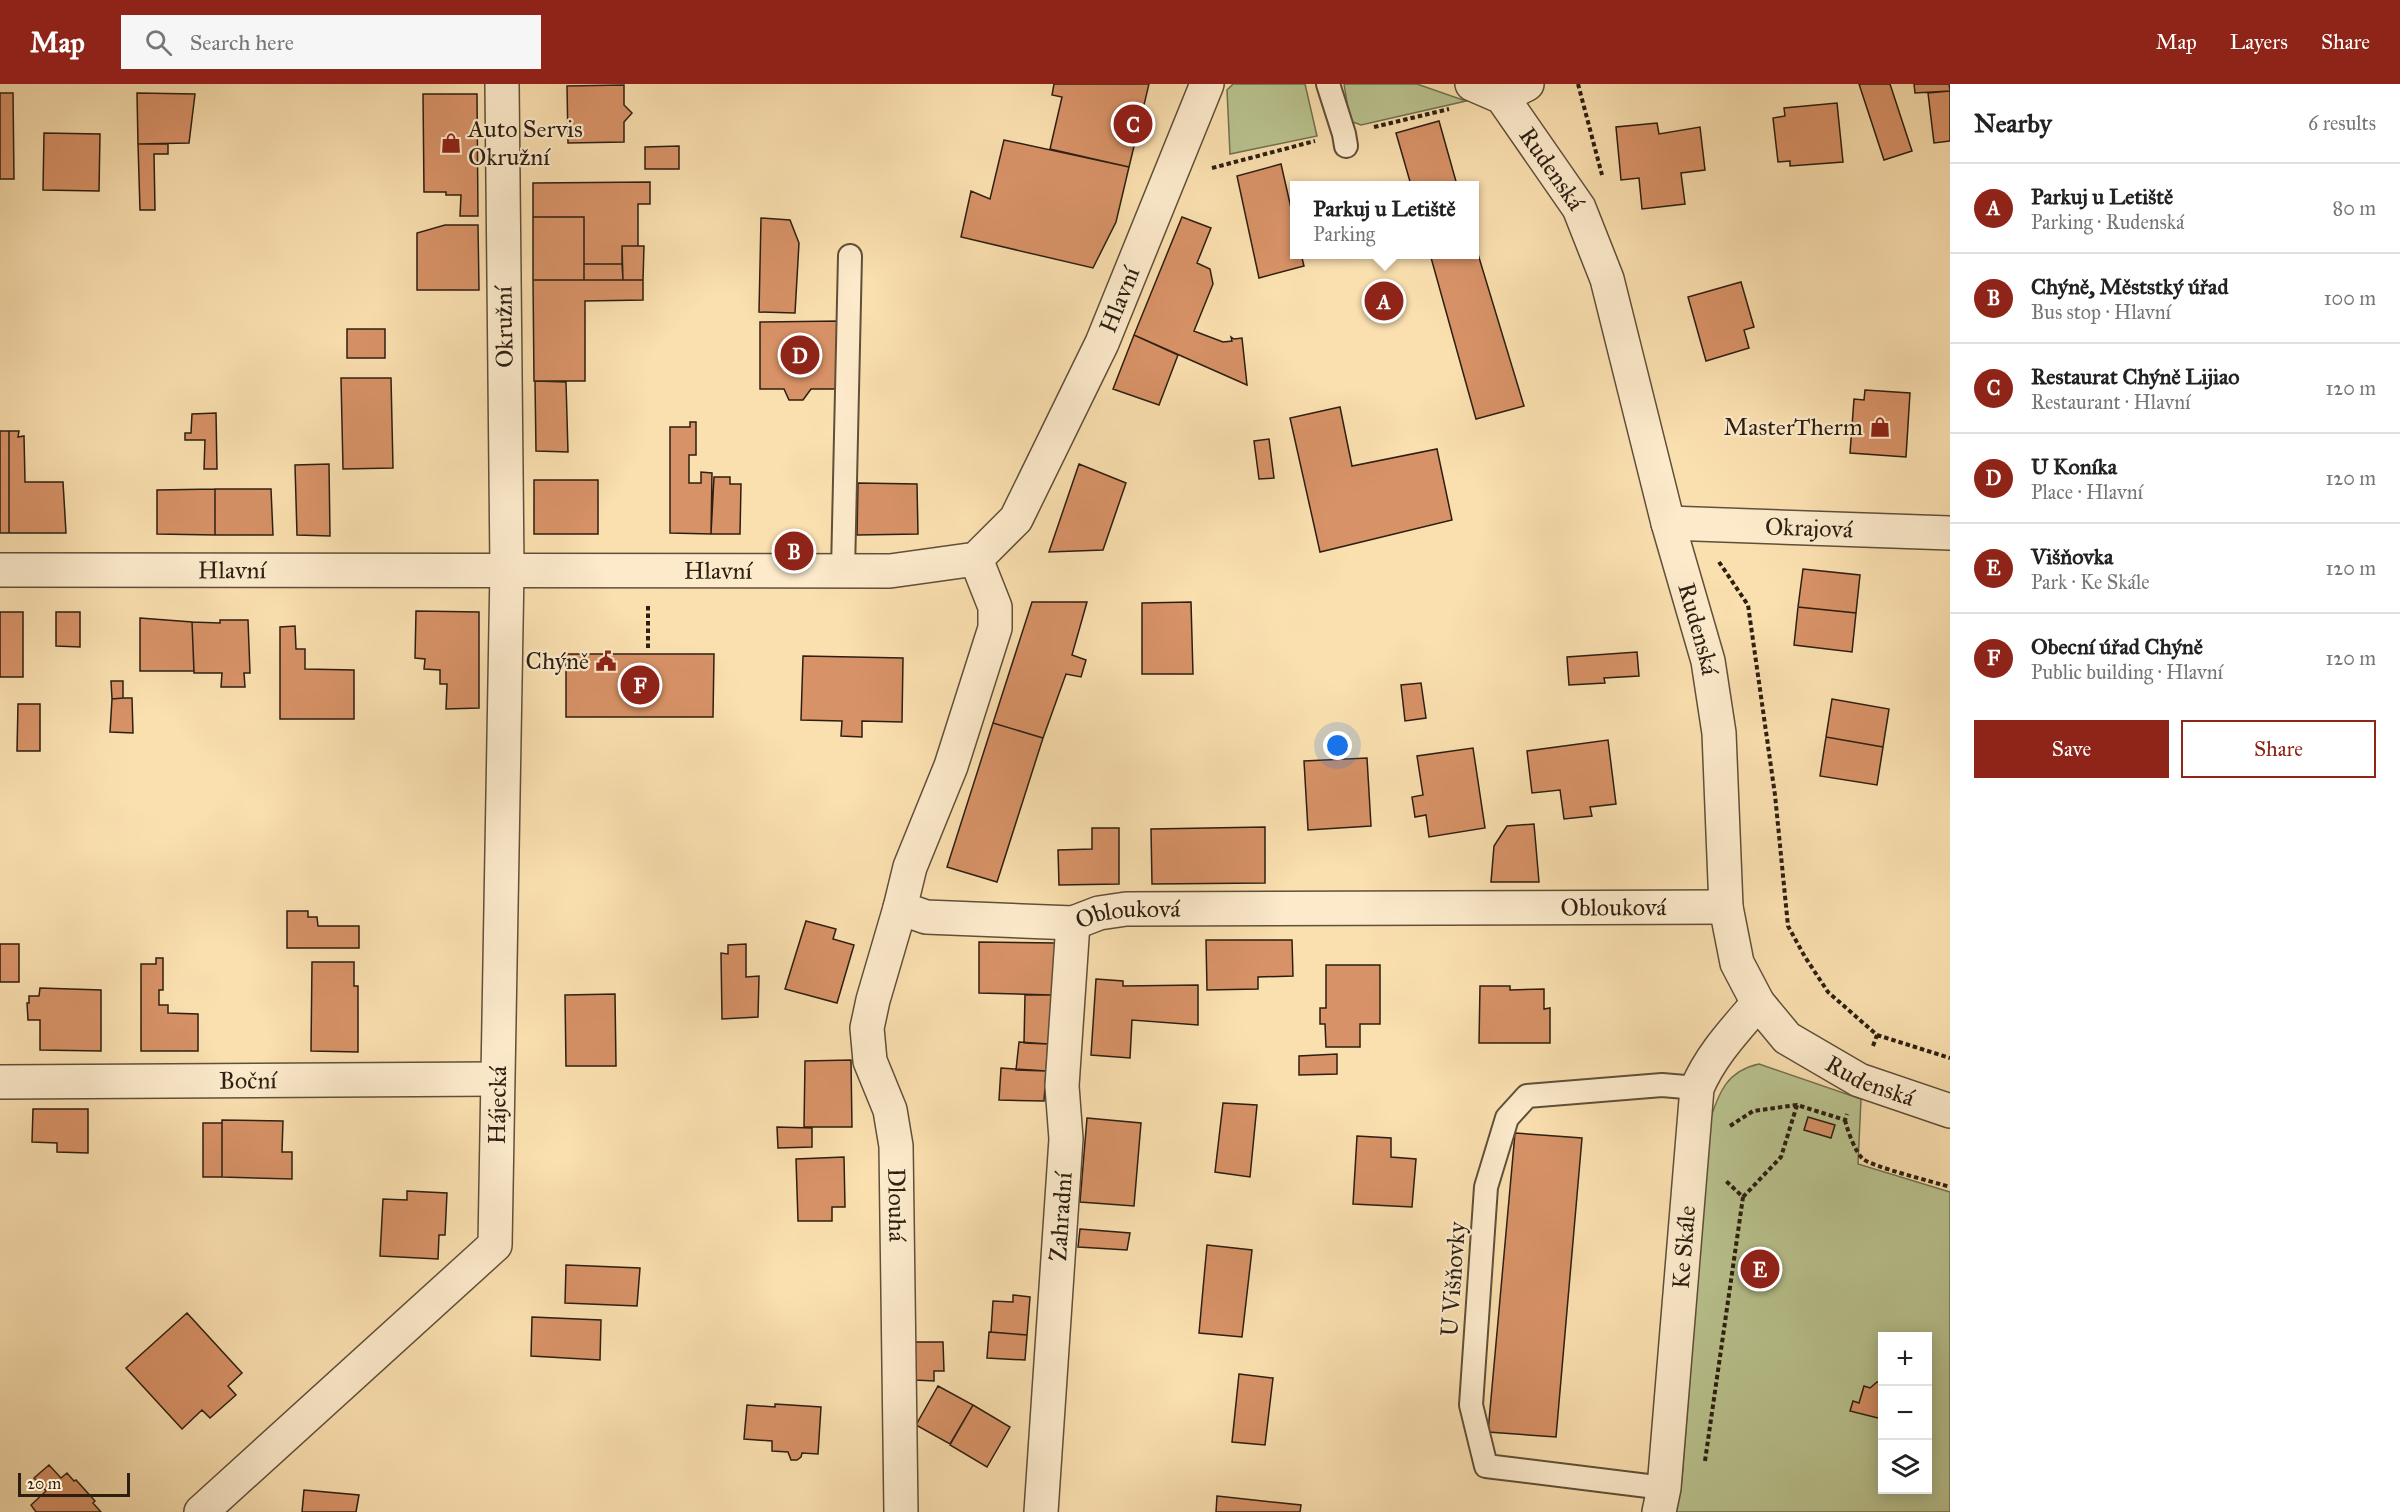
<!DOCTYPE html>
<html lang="en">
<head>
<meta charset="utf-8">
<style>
  :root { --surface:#fff; --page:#f6f6f6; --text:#222; --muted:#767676; --line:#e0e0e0; --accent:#8f2418 }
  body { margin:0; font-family:"IM FELL Great Primer",serif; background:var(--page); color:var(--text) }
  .controls { position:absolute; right:18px; bottom:18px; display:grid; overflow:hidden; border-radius:0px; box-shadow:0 3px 15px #0003 }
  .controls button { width:54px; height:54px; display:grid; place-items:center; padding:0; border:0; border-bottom:2px solid var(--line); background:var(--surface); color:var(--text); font:30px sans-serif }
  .scale { position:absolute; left:18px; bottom:15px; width:112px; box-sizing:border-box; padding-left:6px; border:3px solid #2c1f12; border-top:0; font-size:16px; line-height:21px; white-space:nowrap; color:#2c1f12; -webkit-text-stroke:4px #fceacb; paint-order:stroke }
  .you { position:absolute; left:1338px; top:662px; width:21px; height:21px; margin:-15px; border:4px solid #fff; border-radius:50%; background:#1a73e8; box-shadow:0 0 0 9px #1a73e833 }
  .badge { display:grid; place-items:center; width:39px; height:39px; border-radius:50%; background:var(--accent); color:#fff; font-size:20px; font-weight:700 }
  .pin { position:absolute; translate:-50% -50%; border:3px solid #fff; box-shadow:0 2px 6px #0006 }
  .popup { position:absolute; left:1290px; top:97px; width:189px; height:78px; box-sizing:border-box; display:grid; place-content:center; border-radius:0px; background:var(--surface); filter:drop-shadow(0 2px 4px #0005); font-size:20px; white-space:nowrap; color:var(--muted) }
  .popup b { font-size:22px; color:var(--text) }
  .popup::after { content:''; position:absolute; left:50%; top:100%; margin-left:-12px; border:12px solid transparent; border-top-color:var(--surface) }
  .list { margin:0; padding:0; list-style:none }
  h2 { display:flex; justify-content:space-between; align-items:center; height:78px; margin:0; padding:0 24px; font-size:26px }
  h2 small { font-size:20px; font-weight:400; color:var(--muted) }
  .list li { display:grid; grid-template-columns:39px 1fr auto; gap:18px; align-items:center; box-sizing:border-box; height:90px; padding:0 24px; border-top:2px solid var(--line) }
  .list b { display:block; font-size:22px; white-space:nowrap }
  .list p { margin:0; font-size:20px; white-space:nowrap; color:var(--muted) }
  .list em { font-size:20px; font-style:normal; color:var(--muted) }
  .actions { display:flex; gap:12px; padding:18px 24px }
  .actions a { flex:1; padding:14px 0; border:2px solid var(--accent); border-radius:0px; text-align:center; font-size:21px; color:var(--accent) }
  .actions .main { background:var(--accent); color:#fff }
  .icon { flex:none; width:33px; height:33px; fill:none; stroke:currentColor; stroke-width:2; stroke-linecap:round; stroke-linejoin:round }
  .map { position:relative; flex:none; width:1950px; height:1428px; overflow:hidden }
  header { display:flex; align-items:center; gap:36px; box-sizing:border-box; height:84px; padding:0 30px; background:var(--accent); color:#fff }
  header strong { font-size:28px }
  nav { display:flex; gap:33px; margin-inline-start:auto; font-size:21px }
  .search { width:420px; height:54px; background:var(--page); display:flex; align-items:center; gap:15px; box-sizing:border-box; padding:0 21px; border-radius:0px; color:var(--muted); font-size:22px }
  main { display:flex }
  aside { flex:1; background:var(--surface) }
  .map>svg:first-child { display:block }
  .green { fill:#b9c38f; stroke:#727150; stroke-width:1.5; fill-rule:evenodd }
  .building { fill:#d89267; stroke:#2c1f12; stroke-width:1.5 }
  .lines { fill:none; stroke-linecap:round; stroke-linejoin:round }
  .service-casing { stroke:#604f39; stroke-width:26 }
  .minor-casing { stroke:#604f39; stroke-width:36 }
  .tertiary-casing { stroke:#604f39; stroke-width:36 }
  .path { stroke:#2c1f12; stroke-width:4; stroke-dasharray:4.5 3; stroke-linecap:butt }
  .service { stroke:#fceacb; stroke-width:22 }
  .minor { stroke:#fceacb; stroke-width:33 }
  .tertiary { stroke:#fceacb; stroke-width:33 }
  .labels { text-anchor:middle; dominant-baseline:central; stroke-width:4.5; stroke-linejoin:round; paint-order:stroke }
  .poi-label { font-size:24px; fill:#2c1f12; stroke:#fceacb; text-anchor:end }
  .street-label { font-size:24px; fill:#2c1f12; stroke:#fceacb }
</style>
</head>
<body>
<header>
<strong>Map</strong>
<div class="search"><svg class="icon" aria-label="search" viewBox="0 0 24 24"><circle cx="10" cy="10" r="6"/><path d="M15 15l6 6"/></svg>Search here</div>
<nav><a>Map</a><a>Layers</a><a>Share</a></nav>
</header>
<main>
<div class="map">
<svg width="1950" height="1428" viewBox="0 0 1950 1428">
  <rect width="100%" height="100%" fill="#fadfaf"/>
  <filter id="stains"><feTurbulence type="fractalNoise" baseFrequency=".00333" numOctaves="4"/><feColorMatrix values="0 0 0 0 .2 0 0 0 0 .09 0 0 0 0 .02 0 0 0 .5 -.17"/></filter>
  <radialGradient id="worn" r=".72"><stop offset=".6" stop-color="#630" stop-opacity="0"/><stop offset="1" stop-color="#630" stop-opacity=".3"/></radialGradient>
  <path class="green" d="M1233 0H1305L1317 52 1230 70 1227 6Z
    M1344 0H1417L1466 17 1361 41 1350 37Z
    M1759 980 1861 1015 1858 1080 1950 1108V1428H1676L1682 1394 1710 1036C1719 1008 1727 987 1759 980ZM1882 1252H1928V1406H1882Z"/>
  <path class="building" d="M1054 0H1149L1129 83 1050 65 1062 13 1052 11Z
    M1859 0H1890L1912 67 1884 76Z
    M1914 0H1949L1950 7 1915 9Z
    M624 1V21L632 29 624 38V58L568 59 567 2Z
    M1950 7V57L1934 59 1928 9Z
    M0 9H13L14 95H0Z
    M137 9 195 10 189 59 138 60Z
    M423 10H477L478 132H460L461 111H446V108H424Z
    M1837 19 1843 78 1790 82V77L1778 78 1773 34 1785 32 1784 24Z
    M1439 37 1457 101H1411L1396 49Z
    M1657 39 1659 50 1700 43 1705 86 1681 89 1685 120 1642 125 1639 94 1621 96 1616 43Z
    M44 49 100 50 99 107 43 106Z
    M1004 56 1129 83 1116 138 1093 184 961 153 971 107 990 115Z
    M138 60H168V70H154L155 126H140Z
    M679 62V85H645V63Z
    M1281 80 1294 137V170H1301L1304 182 1259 194 1237 92Z
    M650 98V120H638V162H622V180H584V133H533V99Z
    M533 133H584V196H533Z
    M1182 133 1211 144 1197 179 1210 185 1213 200 1194 247 1223 258 1232 257 1231 253 1234 255 1242 254 1247 301 1134 251Z
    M761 134 790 136 799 159 795 229 759 228Z
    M445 141H478L479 206H417V149Z
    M1474 157 1524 322 1476 335 1430 170H1474Z
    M622 162H644L643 196H623Z
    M584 180H622L623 196H584Z
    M533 196H643V216L585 217V297H534Z
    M1741 198 1754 243 1744 246 1749 264 1706 277 1688 213Z
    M841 237 842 305H811L803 316H789L784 305H760V238Z
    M347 245H385V274H347Z
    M1134 251 1178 271 1159 321 1113 305Z
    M341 294H391L393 384 343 385Z
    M535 297 566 298 568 368 536 367Z
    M1865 306 1910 309 1906 373 1850 369 1854 315 1864 316Z
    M1340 323 1352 382 1437 365 1452 436 1320 468 1290 334Z
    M216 329 217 385H204L205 356H185V349H191L192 330Z
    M690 338H696V371H689V399H701V388L712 389 711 450 670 449V343H690Z
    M0 347H9V449H0Z
    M9 347H19L18 353 24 352 25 398H63L66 449H9Z
    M1269 355 1274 394 1259 395 1254 357Z
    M329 380 330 452 297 451 295 381Z
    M1079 380 1126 399 1103 466 1049 468Z
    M714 393H730V400H741L740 450H711Z
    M534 396H598V450H534Z
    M858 399 917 400 918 450 857 451Z
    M215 405H271L273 451H215Z
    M215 405V451L157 450V406Z
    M1803 485 1860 491 1856 529 1798 523Z
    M1032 518H1087L1072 571 1086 576 1081 593 1066 590 1043 654 993 639Z
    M1191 518 1193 590H1142V519Z
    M1798 523 1856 529 1852 568 1794 561Z
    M416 527 479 528V624L446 625 447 600H440V586L424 585 425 575 415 574Z
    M0 528H23V593H0Z
    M56 528H80V563L56 562Z
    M140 534 192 538 194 587H140Z
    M220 536H248L250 589H244L245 603H221L222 589H194L192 538 220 539Z
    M295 542 296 565H305V585L354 586V635H280V543Z
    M1637 568 1639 592 1604 594 1605 599 1569 601 1567 573Z
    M566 570H714L713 633H566Z
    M803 572 903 574 902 638 862 637V653L841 652 842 637 801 636Z
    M111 597H123V614L112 615Z
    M1421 599 1426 634 1405 637 1401 601Z
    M123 614H132L133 649 110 648 112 615Z
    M1832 615 1889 625 1883 663 1826 653Z
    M18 620H40V667H17Z
    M993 639 1043 654 997 798 947 783Z
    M1826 653 1883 663 1877 701 1820 692Z
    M1608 656 1616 720 1590 723 1592 732 1564 735 1560 706 1532 709 1527 667Z
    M1473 664 1485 744 1429 753 1426 731 1415 733 1412 713 1423 711 1417 672Z
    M1367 674 1371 742 1308 746 1304 677Z
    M1534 740 1539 798H1491L1494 762 1507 742Z
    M1265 743V799L1152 800 1151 745Z
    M1092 744H1119V800L1059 801 1058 766 1092 765Z
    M287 827H308V833H317L318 842H359V864H287Z
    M806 837 836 845 833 855 854 861 837 919 785 905Z
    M1206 856H1292L1293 892 1258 893V905L1207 906Z
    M979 858 1056 859 1052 911 979 909Z
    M0 860H19V898H0Z
    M746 860V893L759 892 758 933 722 935 721 869 728 870V861Z
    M156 874H163V906H159V921H168V929L198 930V967H141V880H156Z
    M312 878H354V902H358V968L311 967Z
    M1326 881H1380V940H1360V963H1326L1325 940H1320V924H1326Z
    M1096 895 1123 897V902L1198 901V941L1132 936 1130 974 1091 971Z
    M1480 902H1510V906L1544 905V925L1550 924V959H1479Z
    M40 904 101 906V967L40 966V936H28L27 919H29V912H39Z
    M615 910 616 982H566L565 911Z
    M1025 911H1052L1048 960 1024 959Z
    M1019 958 1048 960 1046 987 1016 986Z
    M1337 970V990L1299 991V972Z
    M851 976 852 1043H804L805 977Z
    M1001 984 1046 987 1044 1017 999 1016Z
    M1223 1019 1257 1021 1250 1093 1215 1088Z
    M33 1025H88V1069L57 1068V1059L32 1058Z
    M1808 1033 1835 1041 1831 1054 1804 1046Z
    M1087 1034 1141 1039 1134 1122 1080 1118Z
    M222 1036 283 1037 282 1068H292V1095L222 1093Z
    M203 1039H222V1093H203Z
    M777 1043 812 1044V1063L778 1064Z
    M1515 1049 1582 1054 1556 1353 1488 1348Z
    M1357 1052 1391 1054V1073L1416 1075 1412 1123 1353 1120Z
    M844 1073 845 1123H832V1137H798L796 1075Z
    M407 1107 447 1109 445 1151H439L438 1175 380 1172 383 1115 407 1116Z
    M1080 1145 1130 1149 1127 1166 1078 1163Z
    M1207 1161 1252 1166 1242 1253 1199 1249Z
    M566 1181 640 1184 637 1222 565 1219Z
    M1013 1211 1030 1213 1027 1251 991 1248 993 1217 1013 1218Z
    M187 1229 242 1289 228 1302 236 1311 210 1334 202 1326 182 1345 126 1284Z
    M532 1233 601 1236 600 1276 531 1272Z
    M989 1248 1027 1251 1025 1276 987 1274Z
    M915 1258H943L944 1287H934V1297L915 1296Z
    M1239 1290 1273 1294 1265 1361 1232 1358Z
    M1877 1298 1882 1299V1335L1850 1327 1853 1317 1859 1319 1864 1302 1870 1304Z
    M938 1302 973 1321 950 1360 916 1341Z
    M775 1320 821 1323 818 1370 802 1369 801 1373 797 1376H791L788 1368 772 1367V1357L744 1355 747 1321 775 1323Z
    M973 1321 1010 1343 987 1383 950 1361Z
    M49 1381 61 1394 67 1389 74 1397 76 1396 95 1417 93 1419 101 1428H36L31 1421 46 1407 34 1394Z
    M304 1406 359 1411 356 1428H302Z
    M1217 1412 1301 1421 1300 1428H1216Z"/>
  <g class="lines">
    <g class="service-casing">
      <path id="service" d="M1328 0 1344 50 1346 62
        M843 487 850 172
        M1664 1404 1486 1382 1471 1321 1486 1103 1507 1034 1527 1012 1662 1001 1697 1004"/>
    </g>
    <g class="minor-casing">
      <g id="minor">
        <path d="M1502 13 1527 0"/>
        <path id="s1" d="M1668 439 1950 449"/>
        <path id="s2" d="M976 475 995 523V544L951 682 910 783 900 824 926 833 1073 839 1099 829 1126 825 1726 823"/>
        <path id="s3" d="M900 824 873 916 867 944 870 977 890 1026 896 1062 901 1428"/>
        <path id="s4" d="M0 998 496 995"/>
        <path id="s5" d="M201 1428 495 1161 507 485 502 0"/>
        <path id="s6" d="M1041 1428 1066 1055 1062 1002 1073 839"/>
        <path id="s7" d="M1659 1428 1664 1404 1697 1004C1711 971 1735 946 1758 919"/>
      </g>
    </g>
    <g class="tertiary-casing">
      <g id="tertiary">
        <path id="s8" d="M1472 0 1502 13 1579 124 1607 195 1668 439 1708 577 1719 649 1726 823 1737 879 1758 919 1787 954 1859 996 1950 1027"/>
        <path id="s9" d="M0 486 890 487 976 475 1016 435 1102 259 1207 0"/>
      </g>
    </g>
    <path class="path" d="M1578 0 1602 91
      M1374 43 1449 25
      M1212 84 1315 57
      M1719 478 1748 521 1775 711 1788 842 1805 873 1828 908 1877 951 1873 962
      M648 522V567
      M1877 951 1950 974
      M1845 1036C1847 1045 1855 1068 1863 1075 1873 1083 1934 1098 1950 1103
      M1730 1042 1753 1027 1797 1021 1845 1036 1847 1030
      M1743 1113 1781 1073 1797 1021
      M1705 1377 1743 1113 1726 1097"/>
    <use href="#service" class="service"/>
    <use href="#minor" class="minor"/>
    <use href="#tertiary" class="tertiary"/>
  </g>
  <defs>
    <g id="shop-bare" transform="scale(1.62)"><path d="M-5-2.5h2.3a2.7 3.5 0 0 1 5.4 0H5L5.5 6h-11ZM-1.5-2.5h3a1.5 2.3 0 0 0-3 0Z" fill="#8f2418" stroke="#fceacb" stroke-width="2.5" paint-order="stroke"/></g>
    <g id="civic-bare" transform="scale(1.62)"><path d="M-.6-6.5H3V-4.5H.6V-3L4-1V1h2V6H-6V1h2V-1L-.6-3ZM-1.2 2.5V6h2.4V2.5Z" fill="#8f2418" stroke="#fceacb" stroke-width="2.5" paint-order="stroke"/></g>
  </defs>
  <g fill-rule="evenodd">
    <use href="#shop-bare" x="451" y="59"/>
    <use href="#shop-bare" x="1880" y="343"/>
    <use href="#civic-bare" x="606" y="577"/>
  </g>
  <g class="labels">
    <g class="poi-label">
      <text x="468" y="45" text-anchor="start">Auto Servis<tspan x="468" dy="28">Okružní</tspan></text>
      <text x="1863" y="343">MasterTherm</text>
      <text x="589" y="577">Chýně</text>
    </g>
    <g class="street-label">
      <text stroke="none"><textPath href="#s8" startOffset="120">Rudenská</textPath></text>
      <text stroke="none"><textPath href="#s9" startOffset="1276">Hlavní</textPath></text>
      <text transform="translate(504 243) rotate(-91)">Okružní</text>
      <text stroke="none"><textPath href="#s1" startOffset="141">Okrajová</textPath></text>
      <text stroke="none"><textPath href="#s9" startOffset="232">Hlavní</textPath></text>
      <text stroke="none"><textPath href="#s9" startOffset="718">Hlavní</textPath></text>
      <text stroke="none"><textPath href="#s8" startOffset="606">Rudenská</textPath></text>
      <text stroke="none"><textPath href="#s2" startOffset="1086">Oblouková</textPath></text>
      <text stroke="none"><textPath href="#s2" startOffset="600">Oblouková</textPath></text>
      <text stroke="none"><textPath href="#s8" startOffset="1128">Rudenská</textPath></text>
      <text stroke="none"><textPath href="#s4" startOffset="248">Boční</textPath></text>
      <text stroke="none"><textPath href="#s5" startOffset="537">Hájecká</textPath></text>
      <text stroke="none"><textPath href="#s3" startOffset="306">Dlouhá</textPath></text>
      <text stroke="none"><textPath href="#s6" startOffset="296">Zahradní</textPath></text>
      <text stroke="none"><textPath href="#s7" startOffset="266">Ke Skále</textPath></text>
      <text transform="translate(1453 1195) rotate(-86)">U Višňovky</text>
    </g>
  </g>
  <rect width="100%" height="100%" filter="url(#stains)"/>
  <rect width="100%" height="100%" fill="url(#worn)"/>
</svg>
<div class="controls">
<button>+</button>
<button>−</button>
<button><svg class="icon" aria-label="layers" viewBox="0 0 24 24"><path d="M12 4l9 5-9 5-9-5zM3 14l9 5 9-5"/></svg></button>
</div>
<div class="scale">20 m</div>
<div class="you"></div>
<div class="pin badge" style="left:1384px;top:217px">A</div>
<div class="popup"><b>Parkuj u Letiště</b>Parking</div>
<div class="pin badge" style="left:794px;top:467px">B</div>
<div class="pin badge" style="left:1133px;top:40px">C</div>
<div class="pin badge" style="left:800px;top:271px">D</div>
<div class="pin badge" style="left:1760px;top:1185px">E</div>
<div class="pin badge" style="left:640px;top:601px">F</div>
</div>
<aside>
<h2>Nearby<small>6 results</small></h2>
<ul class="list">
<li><span class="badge">A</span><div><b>Parkuj u Letiště</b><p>Parking · Rudenská</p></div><em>80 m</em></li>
<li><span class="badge">B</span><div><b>Chýně, Měststký úřad</b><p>Bus stop · Hlavní</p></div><em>100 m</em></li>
<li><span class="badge">C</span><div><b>Restaurat Chýně Lijiao</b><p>Restaurant · Hlavní</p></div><em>120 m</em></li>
<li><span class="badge">D</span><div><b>U Koníka</b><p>Place · Hlavní</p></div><em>120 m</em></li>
<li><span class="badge">E</span><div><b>Višňovka</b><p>Park · Ke Skále</p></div><em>120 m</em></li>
<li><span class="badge">F</span><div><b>Obecní úřad Chýně</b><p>Public building · Hlavní</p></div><em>120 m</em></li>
</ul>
<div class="actions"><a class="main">Save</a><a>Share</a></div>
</aside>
</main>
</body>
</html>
